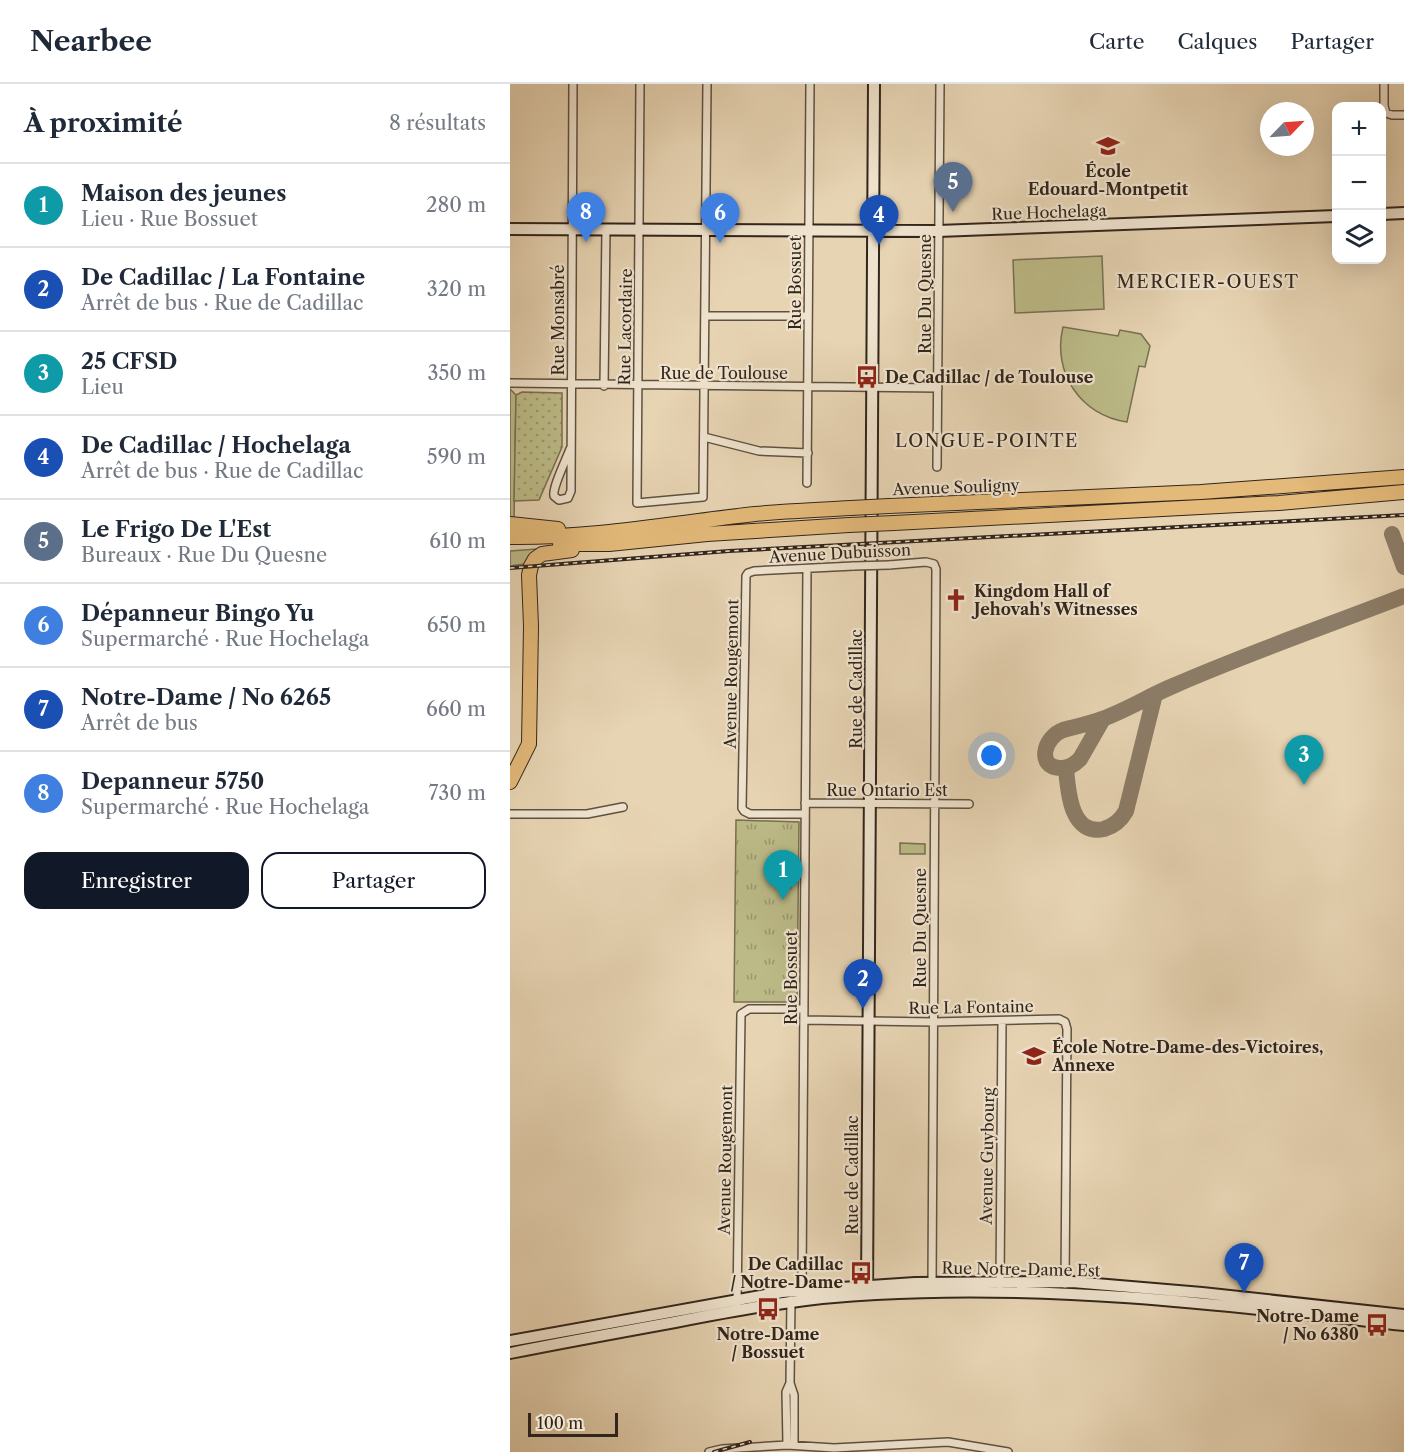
<!DOCTYPE html>
<html lang="fr">
<head>
<meta charset="utf-8">
<style>
  :root { --surface:#fff; --page:#f2f2f3; --text:#1f2937; --muted:#747a83; --line:#e0e1e3; --accent:#111827 }
  body { margin:0; font-family:"Libre Caslon Text",serif; background:var(--page); color:var(--text) }
  .controls { position:absolute; right:18px; top:18px; display:grid; overflow:hidden; border-radius:12px; box-shadow:0 6px 24px #0002 }
  .controls button { width:54px; height:54px; display:grid; place-items:center; padding:0; border:0; border-bottom:2px solid var(--line); background:var(--surface); color:var(--text); font:30px sans-serif }
  .compass { position:absolute; left:750px; top:18px; width:54px; height:54px; border-radius:50%; background:var(--surface); box-shadow:0 6px 24px #0002; rotate:65deg }
  .scale { position:absolute; left:18px; bottom:15px; width:90px; box-sizing:border-box; padding-left:6px; border:3px solid #32251b; border-top:0; font-size:16px; line-height:21px; white-space:nowrap; color:#32251b; -webkit-text-stroke:4px #efe3ce; paint-order:stroke }
  .you { position:absolute; left:482px; top:672px; width:21px; height:21px; margin:-15px; border:4px solid #fff; border-radius:50%; background:#1a73e8; box-shadow:0 0 0 9px #1a73e833 }
  .badge { display:grid; place-items:center; width:39px; height:39px; border-radius:50%; background:var(--accent); color:#fff; font-size:20px; font-weight:700 }
  .pin { position:absolute; translate:-50% -50px; filter:drop-shadow(0 2px 3px #0008) }
  .pin::after { content:''; position:absolute; top:32px; width:21px; height:18px; background:inherit; clip-path:polygon(0 0,100% 0,50% 100%) }
  .list { margin:0; padding:0; list-style:none }
  h2 { display:flex; justify-content:space-between; align-items:center; height:78px; margin:0; padding:0 24px; font-size:26px }
  h2 small { font-size:20px; font-weight:400; color:var(--muted) }
  .list li { display:grid; grid-template-columns:39px 1fr auto; gap:18px; align-items:center; box-sizing:border-box; height:84px; padding:0 24px; border-top:2px solid var(--line) }
  .list b { display:block; font-size:22px; white-space:nowrap }
  .list p { margin:0; font-size:20px; white-space:nowrap; color:var(--muted) }
  .list em { font-size:20px; font-style:normal; color:var(--muted) }
  .actions { display:flex; gap:12px; padding:18px 24px }
  .actions a { flex:1; padding:14px 0; border:2px solid var(--accent); border-radius:18px; text-align:center; font-size:21px; color:var(--accent) }
  .actions .main { background:var(--accent); color:#fff }
  .icon { flex:none; width:33px; height:33px; fill:none; stroke:currentColor; stroke-width:2; stroke-linecap:round; stroke-linejoin:round }
  .map { position:relative; flex:none; width:894px; height:1368px; overflow:hidden }
  header { display:flex; align-items:center; gap:36px; box-sizing:border-box; height:84px; padding:0 30px; background:var(--surface); border-bottom:2px solid var(--line) }
  header strong { font-size:28px }
  nav { display:flex; gap:33px; margin-inline-start:auto; font-size:21px }
  main { display:flex }
  aside { flex:1; background:var(--surface) }
  .map>svg:first-child { display:block }
  .grass { fill:#bcbb88; stroke:#777052; stroke-width:1.5 }
  .park { fill:url(#park-tufts); stroke:#777052; stroke-width:1.5 }
  .garden { fill:url(#garden-dots); stroke:#777052; stroke-width:1.5 }
  .lines { fill:none; stroke-linecap:round; stroke-linejoin:round }
  .taxiway { stroke:#8c7c67; stroke-width:16 }
  .street-casing { stroke:#5f5141; stroke-width:10 }
  .secondary-casing { stroke:#32251b; stroke-width:14 }
  .highway-casing { stroke:#32251b; stroke-width:16 }
  .street { stroke:#efe3ce; stroke-width:7 }
  .secondary { stroke:#efe3ce; stroke-width:10 }
  .highway { stroke:#e4ba7a; stroke-width:14 }
  .rail-casing { stroke:#32251b; stroke-width:4 }
  .rail { stroke:#efe3ce; stroke-width:1.5; stroke-dasharray:4.5; stroke-linecap:butt }
  .street-bridge-casing { stroke:#5f5141; stroke-width:10; stroke-linecap:butt }
  .highway-bridge-casing { stroke:#32251b; stroke-width:16; stroke-linecap:butt }
  .street-bridge { stroke:#efe3ce; stroke-width:7 }
  .highway-bridge { stroke:#e4ba7a; stroke-width:14 }
  .labels { text-anchor:middle; dominant-baseline:central; stroke-width:4.5; stroke-linejoin:round; paint-order:stroke }
  .poi-label { font-size:16px; font-weight:bold; fill:#32251b; stroke:#efe3ce; text-anchor:start }
  .street-label { font-size:16px; fill:#32251b; stroke:#efe3ce }
  .neighbourhood-label { font-size:18px; letter-spacing:1.5px; fill:#32251b; stroke:#efe3ce }
</style>
</head>
<body>
<header>
<strong>Nearbee</strong>
<nav><a>Carte</a><a>Calques</a><a>Partager</a></nav>
</header>
<main>
<aside>
<h2>À proximité<small>8 résultats</small></h2>
<ul class="list">
<li><span class="badge" style="background:#0f9aa8">1</span><div><b>Maison des jeunes</b><p>Lieu · Rue Bossuet</p></div><em>280 m</em></li>
<li><span class="badge" style="background:#1a4fb4">2</span><div><b>De Cadillac / La Fontaine</b><p>Arrêt de bus · Rue de Cadillac</p></div><em>320 m</em></li>
<li><span class="badge" style="background:#0f9aa8">3</span><div><b>25 CFSD</b><p>Lieu</p></div><em>350 m</em></li>
<li><span class="badge" style="background:#1a4fb4">4</span><div><b>De Cadillac / Hochelaga</b><p>Arrêt de bus · Rue de Cadillac</p></div><em>590 m</em></li>
<li><span class="badge" style="background:#5c6f8a">5</span><div><b>Le Frigo De L'Est</b><p>Bureaux · Rue Du Quesne</p></div><em>610 m</em></li>
<li><span class="badge" style="background:#3f7fe0">6</span><div><b>Dépanneur Bingo Yu</b><p>Supermarché · Rue Hochelaga</p></div><em>650 m</em></li>
<li><span class="badge" style="background:#1a4fb4">7</span><div><b>Notre-Dame / No 6265</b><p>Arrêt de bus</p></div><em>660 m</em></li>
<li><span class="badge" style="background:#3f7fe0">8</span><div><b>Depanneur 5750</b><p>Supermarché · Rue Hochelaga</p></div><em>730 m</em></li>
</ul>
<div class="actions"><a class="main">Enregistrer</a><a>Partager</a></div>
</aside>
<div class="map">
<svg width="894" height="1368" viewBox="0 0 894 1368">
  <defs>
    <pattern id="park-tufts" width="24" height="20" patternUnits="userSpaceOnUse" patternTransform="scale(1.5)"><rect width="24" height="20" fill="#bcbb88"/><path d="M3 7l-1-3M5 7V3M7 7l1-3M15 17l-1-3M17 17v-4M19 17l1-3" fill="none" stroke="#99986e"/></pattern>
    <pattern id="garden-dots" width="8" height="8" patternUnits="userSpaceOnUse" patternTransform="scale(1.5)"><rect width="8" height="8" fill="#bcbb88"/><path d="M2 2h.1M6 6h.1" fill="none" stroke="#99986e" stroke-width="1.8" stroke-linecap="round"/></pattern>
  </defs>
  <rect width="100%" height="100%" fill="#e7d4b3"/>
  <filter id="stains"><feTurbulence type="fractalNoise" baseFrequency=".00333" numOctaves="4"/><feColorMatrix values="0 0 0 0 .2 0 0 0 0 .09 0 0 0 0 .02 0 0 0 .5 -.17"/></filter>
  <radialGradient id="worn" r=".72"><stop offset=".6" stop-color="#630" stop-opacity="0"/><stop offset="1" stop-color="#630" stop-opacity=".3"/></radialGradient>
  <path class="grass" d="M592 172 594 225 505 229 503 176Z
    M553 243 608 252 610 246 631 250 640 262 635 283 629 282 617 338C570 331 542 288 553 243Z
    M0 305 6 311 4 438 0 437Z
    M27 465 28 468 14 480 0 482V467Z"/>
  <path class="park" d="M226 736 289 738 287 918H224Z
    M390 759 415 760V770H390Z"/>
  <path class="garden" d="M12 308 52 309V363L29 416 4 417 6 311Z"/>
  <g class="lines">
    <path class="taxiway" d="M882 450 894 483
      M593 635 570 675C565 680 559 685 550 684 526 683 534 653 553 646 566 642 580 640 592 635 617 626 639 612 663 602 738 569 817 542 894 512
      M556 684C558 706 560 752 594 745 604 742 611 736 616 727L645 610"/>
    <g class="street-casing">
      <path id="street" d="M130 0 127 419 193 413 197 0
        M874 0V22L876 29 882 31H894
        M195 232H298
        M0 299 428 304
        M94 302 96 145
        M194 353 249 367 298 369
        M60 365C56 376 42 404 44 412L49 416 58 414 61 407 63 0
        M427 383 430 0
        M297 399 300 0
        M379 481 416 478 424 480 426 485 422 1203
        M295 719 459 720
        M0 730H77L113 723
        M295 730H240L234 727 232 724 236 492 238 489 244 487 344 482
        M294 936 423 938 549 935 555 938 557 945 555 1200
        M490 1201 492 937
        M289 1207 292 1198 297 485
        M281 1216 280 1299 284 1311V1361
        M227 1219 231 930 239 925H294
        M277 1361 276 1308 280 1299
        M199 1368 212 1365 277 1361 324 1364 438 1358 498 1368"/>
    </g>
    <g class="secondary-casing">
      <path id="secondary" d="M872 130 894 129
        M0 145 428 147 826 132
        M357 1210 364 0
        M0 1257 272 1208 405 1199 562 1198 692 1209 894 1231
        M0 1269C55 1258 110 1248 165 1238 231 1225 298 1213 366 1210 545 1200 717 1221 894 1241"/>
    </g>
    <g class="highway-casing">
      <path id="highway" d="M379 422 691 408 894 393
        M384 439 769 419 894 408
        M0 440 48 445
        M0 453C83 454 163 439 245 430 277 427 309 426 341 424
        M50 460H99L197 450 339 441
        M0 698 19 660 21 542 19 491 21 482 25 475 32 470 62 466"/>
    </g>
    <use href="#street" class="street"/>
    <use href="#secondary" class="secondary"/>
    <use href="#highway" class="highway"/>
    <g class="rail-casing">
      <path id="rail" d="M0 484 219 467 894 431
        M204 1368 240 1358"/>
    </g>
    <use href="#rail" class="rail"/>
    <g class="street-bridge-casing">
      <path id="street-bridge" d="M344 482 379 481"/>
    </g>
    <g class="highway-bridge-casing">
      <path id="highway-bridge" d="M341 424 379 422
        M339 441 384 439"/>
    </g>
    <use href="#street-bridge" class="street-bridge"/>
    <use href="#highway-bridge" class="highway-bridge"/>
  </g>
  <defs>
    <g id="school-bare" transform="scale(1.8)"><path d="M0-5L7-2L0 1L-7-2ZM-4 1L0 2.5L4 1V4Q0 6-4 4Z" fill="#8f2418" stroke="#efe3ce" stroke-width="2.5" paint-order="stroke"/></g>
    <g id="bus-bare" transform="scale(1.8)"><path d="M-5-6H5V4H4V6H2V4H-2V6H-4V4H-5ZM-3.5-4V0h7V-4ZM-3.5 1.2v1.5H-2V1.2ZM2 1.2v1.5H3.5V1.2Z" fill="#8f2418" stroke="#efe3ce" stroke-width="2.5" paint-order="stroke"/></g>
    <g id="church-bare" transform="scale(1.8)"><path d="M-1.2-6h2.4v3.5h3.3v2.4h-3.3V6h-2.4V-.1h-3.3v-2.4h3.3Z" fill="#8f2418" stroke="#efe3ce" stroke-width="2.5" paint-order="stroke"/></g>
  </defs>
  <g fill-rule="evenodd">
    <use href="#school-bare" x="598" y="62"/>
    <use href="#bus-bare" x="357" y="293"/>
    <use href="#church-bare" x="446" y="516"/>
    <use href="#school-bare" x="524" y="972"/>
    <use href="#bus-bare" x="351" y="1189"/>
    <use href="#bus-bare" x="258" y="1225"/>
    <use href="#bus-bare" x="867" y="1241"/>
  </g>
  <g class="labels">
    <g class="poi-label">
      <text x="598" y="87" text-anchor="middle">École<tspan x="598" dy="18">Edouard-Montpetit</tspan></text>
      <text x="375" y="293">De Cadillac / de Toulouse</text>
      <text x="464" y="507">Kingdom Hall of<tspan x="464" dy="18">Jehovah's Witnesses</tspan></text>
      <text x="542" y="963">École Notre-Dame-des-Victoires,<tspan x="542" dy="18">Annexe</tspan></text>
      <text x="333" y="1180" text-anchor="end">De Cadillac<tspan x="333" dy="18">/ Notre-Dame</tspan></text>
      <text x="849" y="1232" text-anchor="end">Notre-Dame<tspan x="849" dy="18">/ No 6380</tspan></text>
      <text x="258" y="1250" text-anchor="middle">Notre-Dame<tspan x="258" dy="18">/ Bossuet</tspan></text>
    </g>
    <g class="street-label">
      <text transform="translate(539 128) rotate(-2)">Rue Hochelaga</text>
      <text transform="translate(285 199) rotate(-90)">Rue Bossuet</text>
      <text transform="translate(415 210) rotate(-90)">Rue Du Quesne</text>
      <text transform="translate(48 236) rotate(-90)">Rue Monsabré</text>
      <text transform="translate(115 243) rotate(-89)">Rue Lacordaire</text>
      <text x="214" y="289">Rue de Toulouse</text>
      <text transform="translate(446 403) rotate(-2)">Avenue Souligny</text>
      <text transform="translate(330 469) rotate(-3)">Avenue Dubuisson</text>
      <text transform="translate(221 590) rotate(-89)">Avenue Rougemont</text>
      <text transform="translate(346 605) rotate(-90)">Rue de Cadillac</text>
      <text x="377" y="706">Rue Ontario Est</text>
      <text transform="translate(410 844) rotate(-90)">Rue Du Quesne</text>
      <text transform="translate(281 894) rotate(-90)">Rue Bossuet</text>
      <text transform="translate(461 923) rotate(-1)">Rue La Fontaine</text>
      <text transform="translate(477 1072) rotate(-89)">Avenue Guybourg</text>
      <text transform="translate(215 1076) rotate(-89)">Avenue Rougemont</text>
      <text transform="translate(342 1091) rotate(-90)">Rue de Cadillac</text>
      <text transform="translate(511 1185) rotate(1)">Rue Notre-Dame Est</text>
    </g>
    <g class="neighbourhood-label">
      <text x="698" y="198">MERCIER-OUEST</text>
      <text x="477" y="357">LONGUE-POINTE</text>
    </g>
  </g>
  <rect width="100%" height="100%" filter="url(#stains)"/>
  <rect width="100%" height="100%" fill="url(#worn)"/>
</svg>
<div class="controls">
<button>+</button>
<button>−</button>
<button><svg class="icon" aria-label="layers" viewBox="0 0 24 24"><path d="M12 4l9 5-9 5-9-5zM3 14l9 5 9-5"/></svg></button>
</div>
<svg class="compass" viewBox="-18 -18 36 36"><path d="M0-13l5 13h-10z" fill="#e53935"/><path d="M0 13l5-13h-10z" fill="#747a83"/></svg>
<div class="scale">100 m</div>
<div class="you"></div>
<div class="pin badge" style="left:273px;top:816px;background:#0f9aa8">1</div>
<div class="pin badge" style="left:353px;top:925px;background:#1a4fb4">2</div>
<div class="pin badge" style="left:794px;top:701px;background:#0f9aa8">3</div>
<div class="pin badge" style="left:369px;top:161px;background:#1a4fb4">4</div>
<div class="pin badge" style="left:443px;top:128px;background:#5c6f8a">5</div>
<div class="pin badge" style="left:210px;top:159px;background:#3f7fe0">6</div>
<div class="pin badge" style="left:734px;top:1209px;background:#1a4fb4">7</div>
<div class="pin badge" style="left:76px;top:158px;background:#3f7fe0">8</div>
</div>
</main>
</body>
</html>
